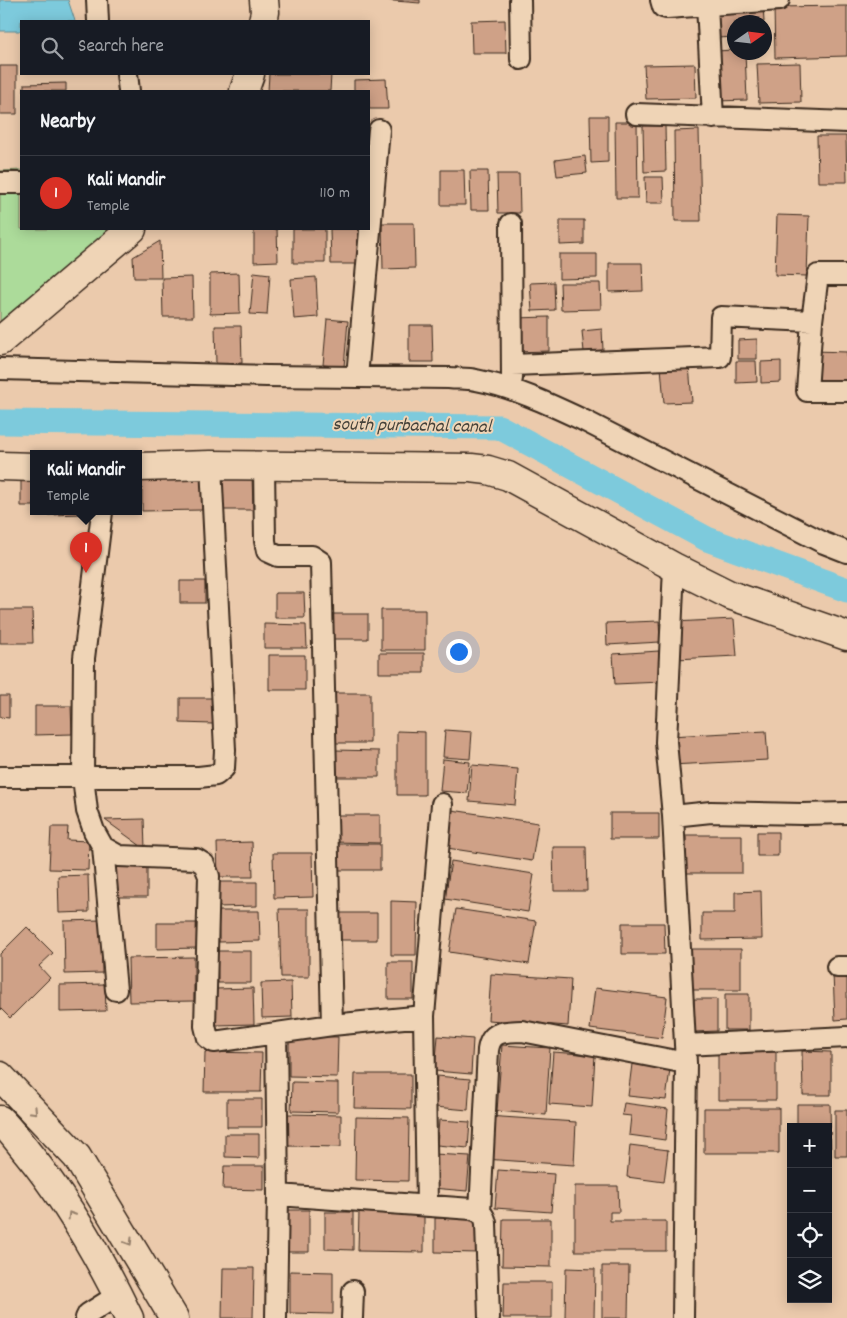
<!DOCTYPE html>
<html lang="en">
<head>
<meta charset="utf-8">
<style>
  :root { --surface:#171b24; --page:#242831; --text:#f1f3f6; --muted:#9ea1a6; --line:#363941; --accent:#d93025 }
  body { margin:0; font-family:Dekko,sans-serif; background:var(--page); color:var(--text) }
  .controls { position:absolute; right:15px; bottom:15px; display:grid; overflow:hidden; border-radius:0px; box-shadow:0 2px 12px #0003 }
  .controls button { width:45px; height:45px; display:grid; place-items:center; padding:0; border:0; border-bottom:1px solid var(--line); background:var(--surface); color:var(--text); font:25px sans-serif }
  .compass { position:absolute; left:727px; top:15px; width:45px; height:45px; border-radius:50%; background:var(--surface); box-shadow:0 2px 12px #0003; rotate:76deg }
  .you { position:absolute; left:458px; top:651px; width:18px; height:18px; margin:-12px; border:4px solid #fff; border-radius:50%; background:#1a73e8; box-shadow:0 0 0 8px #1a73e833 }
  .badge { display:grid; place-items:center; width:32px; height:32px; border-radius:50%; background:var(--accent); color:#fff; font-size:16px; font-weight:700 }
  .pin { position:absolute; translate:-50% -41px; filter:drop-shadow(0 1px 2px #0008) }
  .pin::after { content:''; position:absolute; top:26px; width:18px; height:15px; background:inherit; clip-path:polygon(0 0,100% 0,50% 100%) }
  .popup { position:absolute; left:30px; top:450px; width:112px; height:65px; box-sizing:border-box; display:grid; place-content:center; border-radius:0px; background:var(--surface); filter:drop-shadow(0 1px 4px #0005); font-size:16px; white-space:nowrap; color:var(--muted) }
  .popup b { font-size:19px; color:var(--text) }
  .popup::after { content:''; position:absolute; left:50%; top:100%; margin-left:-10px; border:10px solid transparent; border-top-color:var(--surface) }
  .list { margin:0; padding:0; list-style:none }
  h2 { display:flex; justify-content:space-between; align-items:center; height:65px; margin:0; padding:0 20px; font-size:21px }
  h2 small { font-size:16px; font-weight:400; color:var(--muted) }
  .list li { display:grid; grid-template-columns:32px 1fr auto; gap:15px; align-items:center; box-sizing:border-box; height:75px; padding:0 20px; border-top:1px solid var(--line) }
  .list b { display:block; font-size:19px; white-space:nowrap }
  .list p { margin:0; font-size:16px; white-space:nowrap; color:var(--muted) }
  .list em { font-size:16px; font-style:normal; color:var(--muted) }
  .icon { flex:none; width:28px; height:28px; fill:none; stroke:currentColor; stroke-width:2; stroke-linecap:round; stroke-linejoin:round }
  .map { position:relative; flex:none; width:847px; height:1318px; overflow:hidden }
  .search { position:absolute; background:var(--surface); box-shadow:0 2px 12px #0003; left:20px; top:20px; width:350px; height:55px; display:flex; align-items:center; gap:12px; box-sizing:border-box; padding:0 18px; border-radius:0px; color:var(--muted); font-size:19px }
  .panel { position:absolute; background:var(--surface); box-shadow:0 2px 12px #0003; left:20px; top:90px; width:350px; height:140px; border-radius:0px }
  .map>svg:first-child { display:block }
  .green { fill:#acdb9a; stroke:#74825c }
  .water { fill:#7dcadc; stroke:#638a90 }
  .lines { fill:none; stroke-linecap:round; stroke-linejoin:round }
  .canal { stroke:#7dcadc; stroke-width:25 }
  .building { fill:#cfa187; stroke:#3b2a1e }
  .street-casing { stroke:#3b2a1e; stroke-width:24 }
  .secondary-casing { stroke:#3b2a1e; stroke-width:31 }
  .street { stroke:#efd4b6; stroke-width:20 }
  .secondary { stroke:#efd4b6; stroke-width:28 }
  .oneway { stroke:#957f6a }
  .labels { text-anchor:middle; dominant-baseline:central; stroke-width:4; stroke-linejoin:round; paint-order:stroke }
  .water-label { font-size:19px; font-style:italic; fill:#45423a; stroke:#efd4b6 }
</style>
</head>
<body>
<div class="map">
<svg width="847" height="1318" viewBox="0 0 847 1318">
  <rect width="100%" height="100%" fill="#ebcaac"/>
  <filter id="ink" filterUnits="userSpaceOnUse"><feTurbulence type="fractalNoise" baseFrequency=".02" numOctaves="2"/><feDisplacementMap in="SourceGraphic" scale="10" xChannelSelector="R" yChannelSelector="G"/><feConvolveMatrix kernelMatrix="1 2 1 2 8 2 1 2 1" color-interpolation-filters="sRGB"/></filter>
  <g filter="url(#ink)">
    <path class="green" d="M21 170V229H125L0 333V171Z"/>
    <path class="water" d="M0 0H68L75 21H21V31H0Z"/>
    <g class="lines">
      <path class="canal" d="M0 422 499 427 707 539 847 590"/>
    </g>
    <path class="building" d="M382 0H420V3Z
      M763 6 764 22H734V37L718 38 717 8Z
      M847 6V56L775 58 774 7Z
      M505 20 506 53H472L471 21Z
      M734 50V52H745L747 100 717 101 716 51Z
      M800 63 801 102 759 103 757 64Z
      M695 64 696 98 646 99 644 65Z
      M0 66H17V114H0Z
      M269 74H331L330 91H268Z
      M386 79 388 109H369V91H354V80Z
      M66 83V91H24V84Z
      M590 116H608V162L591 163Z
      M615 122H637L638 198H616Z
      M643 126H665L666 171 644 172Z
      M699 130 701 221H675L674 131Z
      M817 136H846L847 182H818Z
      M585 156 587 173 557 176 555 160Z
      M441 170H464L465 205H441Z
      M470 171H488L489 210H471Z
      M497 174H519L520 213H498Z
      M645 177H663L664 203H646Z
      M777 215 809 216 807 276 775 275Z
      M560 220H584V244L560 245Z
      M382 223H414L415 268 383 269Z
      M254 229H277L278 261 254 262Z
      M293 229H325V263H293Z
      M330 229H360L361 264H331Z
      M160 241 161 278H134L133 257Z
      M559 254H597V278L559 279Z
      M609 263H642L643 291 609 292Z
      M254 272 270 274 267 315 250 314Z
      M239 273 240 313 210 314V274Z
      M192 277 193 317H163L162 278Z
      M316 277 318 317 294 319 291 279Z
      M554 282 555 310 532 311 530 283Z
      M560 283H600L601 309 561 310Z
      M549 317V351L515 352 514 318Z
      M327 319 348 321 344 367 323 365Z
      M409 325H432L433 362H409Z
      M215 326H241L242 363 216 364Z
      M602 329 603 350 584 352 582 331Z
      M757 339V359H738V340Z
      M814 351 847 352V388L813 386Z
      M736 361H756L757 382 736 383Z
      M781 361V382L761 383V362Z
      M689 365 692 402 664 403 661 367Z
      M21 472H34V506H21Z
      M221 476H252L253 510H222Z
      M142 479H202V510L142 511Z
      M48 512H85V514L48 515Z
      M180 581H205V603H180Z
      M275 593H304L305 618H275Z
      M0 610H32L33 643H0Z
      M381 610H425V650H381Z
      M323 614H368V639H323Z
      M734 619 737 656 676 659 674 622Z
      M659 621 660 642 607 645 606 623Z
      M264 624 306 625 307 648H264Z
      M659 651 661 682 615 684 613 654Z
      M379 653H424V673H379Z
      M269 655H305V690H269Z
      M330 693H370V743H330Z
      M0 696H9V718L0 717Z
      M180 698H213V724L180 723Z
      M35 706H71L72 734 35 735Z
      M445 730 472 732 470 759 443 757Z
      M397 731 425 732V795H397Z
      M766 731 768 760 671 765 669 736Z
      M335 750 379 751V777H335Z
      M443 759 470 762 467 793 440 791Z
      M472 765 518 769 515 805 469 801Z
      M452 810 538 823 532 861 447 848Z
      M610 813H659V839H610Z
      M334 815H380V843L334 842Z
      M144 819 145 849 105 820Z
      M51 827H68L67 840 89 841 88 870 49 869Z
      M757 832H778V856H757Z
      M686 835H742V873H686Z
      M252 842 253 877H218L217 843Z
      M334 844H380V870H334Z
      M553 847H586L587 891H554Z
      M273 853H312L313 897 274 898Z
      M451 861 534 874 528 912 445 899Z
      M111 865H147V897H112Z
      M88 875 89 912 59 913 58 876Z
      M216 882H257V906L217 907Z
      M761 891 762 939 702 940V913H735V892Z
      M391 901 417 902 416 955H391Z
      M279 909H309V977H281Z
      M456 909 536 921 529 964 449 952Z
      M218 911H259L260 941 219 942Z
      M335 913H377V940H335Z
      M101 920 102 973 65 974 64 921Z
      M157 923H197V948L157 949Z
      M622 923H664L665 954H622Z
      M27 927 53 953 39 966 50 978 10 1018 0 1008V954Z
      M691 949H741V990H691Z
      M217 951H251V983H218Z
      M194 957V1001L129 1002 128 958Z
      M388 962H413V999H388Z
      M491 974 571 979 568 1026 488 1020Z
      M833 974H847V1019L835 1020Z
      M291 982 292 1017 262 1018 261 983Z
      M105 984 106 1011 60 1012V985Z
      M253 988 254 1024 216 1025 215 989Z
      M595 988 667 997 662 1038 590 1029Z
      M725 994H749V1030H725Z
      M694 999H717V1031L695 1032Z
      M289 1036 338 1037 337 1077 289 1076Z
      M438 1036 473 1039 471 1074 435 1071Z
      M502 1045 550 1048 546 1115 497 1111Z
      M802 1051 831 1052V1095H803Z
      M205 1052 262 1053 261 1092H204Z
      M553 1052 595 1055 592 1107 549 1104Z
      M718 1052H776V1100H718Z
      M632 1064 670 1069 666 1100 628 1096Z
      M355 1074H411V1109L354 1108Z
      M437 1076 470 1079 468 1110 435 1107Z
      M292 1082 338 1083V1112L291 1111Z
      M227 1099H262V1127H227Z
      M624 1103 668 1109 665 1140 629 1135 631 1116 622 1115Z
      M797 1104H830L831 1157H828V1127H797Z
      M704 1108H779V1153H704Z
      M835 1110H847V1156H835Z
      M288 1114 341 1115V1147L288 1146Z
      M487 1116 576 1122 574 1165 484 1159Z
      M356 1117 409 1118 408 1181 355 1180Z
      M439 1120 470 1122 468 1148 437 1145Z
      M225 1134H259V1158L225 1157Z
      M630 1145 668 1150 664 1182 627 1177Z
      M434 1154 470 1156 467 1191 432 1188Z
      M224 1166H264V1190L223 1189Z
      M498 1170 554 1174 551 1212 495 1208Z
      M575 1186H618L619 1212H610V1221H666V1251H575Z
      M281 1210H309V1252H281Z
      M325 1212H353V1250L325 1249Z
      M359 1212 424 1213V1252L358 1251Z
      M435 1218 478 1219V1253L435 1252Z
      M503 1219H551V1267L502 1266Z
      M602 1266H629L628 1318H602Z
      M223 1268H254L253 1318H222Z
      M566 1268 595 1269 594 1318H565Z
      M290 1271 333 1272V1314L290 1313Z
      M504 1282H552V1318H503Z"/>
    <g class="lines">
      <g class="street-casing">
        <path id="street" d="M97 0 98 21
          M520 0 521 59
          M661 0 663 7 667 8 779 0
          M707 5 713 118
          M127 74 129 91
          M636 114 847 122
          M0 183H21
          M511 224 512 379
          M812 321 818 275H847
          M512 365 720 357 721 317 812 321 807 391H847
          M0 369 267 376 449 378C458 379 467 378 476 380 513 387 549 404 583 420L824 543 847 552
          M357 377 379 130
          M264 465 265 541 267 551 278 556H312L321 562 332 1025
          M102 512 84 658 83 777 87 811 94 831 103 847 119 856 196 859 204 864 209 876 205 1026 208 1038 214 1042 332 1025 424 1016 442 804
          M674 567 666 742 673 816 686 1063 683 1318
          M0 777H199L216 775 224 768 225 750 211 465
          M673 816 711 812 802 814 847 813
          M103 847 116 990
          M837 967H847
          M424 1016 427 1206
          M276 1033 278 1195 472 1209C481 1212 484 1214 486 1223L489 1318
          M685 1045 847 1037
          M480 1212 488 1050C491 1030 504 1032 522 1031L686 1063
          M86 1318 88 1314 118 1295
          M276 1318 278 1195
          M352 1318 353 1291"/>
      </g>
      <g class="secondary-casing">
        <path id="secondary" d="M263 21 265 12 264 0
          M244 91 250 74
          M0 341 132 229
          M0 466 34 467
          M138 467 211 465 471 468 488 470 508 476 674 567 730 595 847 636
          M0 1076 77 1157 174 1318
          M0 1120C10 1130 18 1141 27 1152 68 1202 101 1260 129 1318"/>
      </g>
      <use href="#street" class="street"/>
      <use href="#secondary" class="secondary"/>
    </g>
    <defs><path id="oneway-chevron" d="M-2-3.5L2.5 0L-2 3.5" fill="none" stroke-width="1.6" stroke-linecap="round" stroke-linejoin="round" transform="scale(1.25)"/></defs>
    <g class="oneway">
      <use href="#oneway-chevron" transform="translate(34 1111) rotate(46)"/>
      <use href="#oneway-chevron" transform="translate(71 1215) rotate(-122)"/>
      <use href="#oneway-chevron" transform="translate(129 1242) rotate(59)"/>
    </g>
  </g>
  <g class="labels">
    <g class="water-label">
      <text transform="translate(412 427) rotate(1)">south purbachal canal</text>
    </g>
  </g>
</svg>
<div class="controls">
<button>+</button>
<button>−</button>
<button><svg class="icon" aria-label="locate" viewBox="0 0 24 24"><circle cx="12" cy="12" r="6"/><path d="M12 2v4M12 18v4M2 12h4M18 12h4"/></svg></button>
<button><svg class="icon" aria-label="layers" viewBox="0 0 24 24"><path d="M12 4l9 5-9 5-9-5zM3 14l9 5 9-5"/></svg></button>
</div>
<svg class="compass" viewBox="-18 -18 36 36"><path d="M0-13l5 13h-10z" fill="#e53935"/><path d="M0 13l5-13h-10z" fill="#9ea1a6"/></svg>
<div class="you"></div>
<div class="pin badge" style="left:86px;top:573px">1</div>
<div class="popup"><b>Kali Mandir</b>Temple</div>
<div class="search"><svg class="icon" aria-label="search" viewBox="0 0 24 24"><circle cx="10" cy="10" r="6"/><path d="M15 15l6 6"/></svg>Search here</div>
<section class="panel">
<h2>Nearby<small></small></h2>
<ul class="list">
<li><span class="badge">1</span><div><b>Kali Mandir</b><p>Temple</p></div><em>110 m</em></li>
</ul>
</section>
</div>
</body>
</html>
